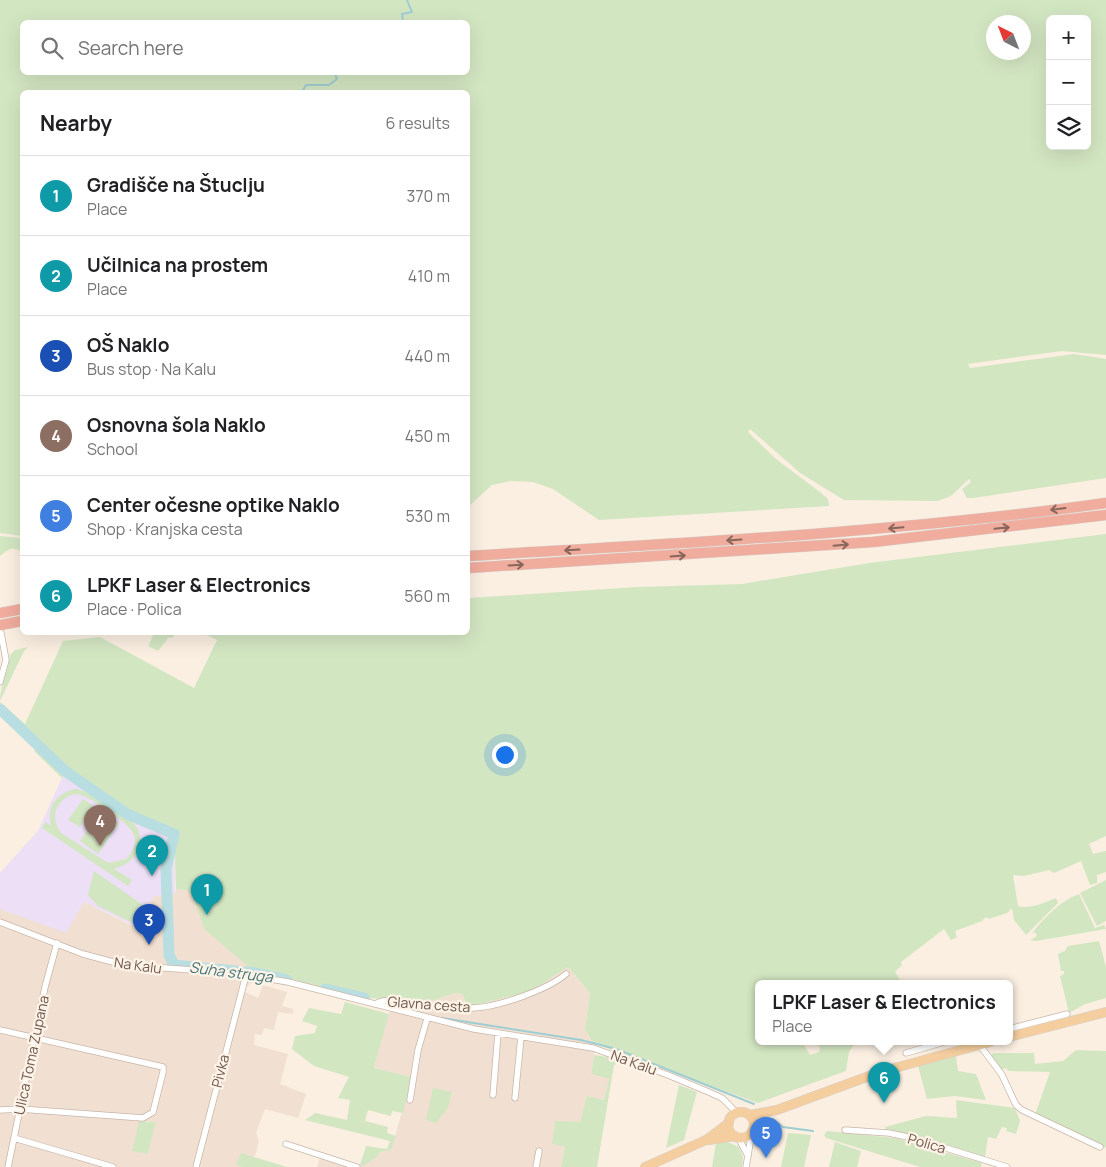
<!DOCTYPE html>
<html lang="en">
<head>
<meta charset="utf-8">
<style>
  :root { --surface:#fff; --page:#f2f2f2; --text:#202124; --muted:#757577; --line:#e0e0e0; --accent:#111827 }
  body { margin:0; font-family:Manrope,sans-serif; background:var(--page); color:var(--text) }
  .controls { position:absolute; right:15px; top:15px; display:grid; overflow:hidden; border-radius:8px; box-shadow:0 5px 20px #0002 }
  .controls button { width:45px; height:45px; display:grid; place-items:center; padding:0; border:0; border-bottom:1px solid var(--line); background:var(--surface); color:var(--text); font:25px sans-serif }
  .compass { position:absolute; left:986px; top:15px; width:45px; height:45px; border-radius:50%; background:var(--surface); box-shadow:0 5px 20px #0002; rotate:318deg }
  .you { position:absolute; left:504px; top:754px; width:18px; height:18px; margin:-12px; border:4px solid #fff; border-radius:50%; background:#1a73e8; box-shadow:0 0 0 8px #1a73e833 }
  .badge { display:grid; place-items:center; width:32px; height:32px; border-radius:50%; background:var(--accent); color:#fff; font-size:16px; font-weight:700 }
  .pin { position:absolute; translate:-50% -41px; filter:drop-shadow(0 1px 2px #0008) }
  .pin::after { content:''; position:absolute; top:26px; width:18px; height:15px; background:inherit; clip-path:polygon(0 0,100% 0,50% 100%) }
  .popup { position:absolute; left:755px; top:980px; width:258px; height:65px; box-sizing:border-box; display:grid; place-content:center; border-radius:8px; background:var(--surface); filter:drop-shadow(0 1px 4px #0005); font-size:16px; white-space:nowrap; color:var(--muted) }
  .popup b { font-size:19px; color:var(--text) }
  .popup::after { content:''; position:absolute; left:50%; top:100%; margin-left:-10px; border:10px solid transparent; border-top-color:var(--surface) }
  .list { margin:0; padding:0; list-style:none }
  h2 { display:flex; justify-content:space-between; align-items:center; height:65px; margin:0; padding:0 20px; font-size:21px }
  h2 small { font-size:16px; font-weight:400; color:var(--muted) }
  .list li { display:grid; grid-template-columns:32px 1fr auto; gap:15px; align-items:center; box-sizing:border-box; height:80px; padding:0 20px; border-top:1px solid var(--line) }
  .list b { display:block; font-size:19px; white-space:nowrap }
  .list p { margin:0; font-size:16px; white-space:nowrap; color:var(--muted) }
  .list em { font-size:16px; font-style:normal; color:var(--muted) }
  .icon { flex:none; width:28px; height:28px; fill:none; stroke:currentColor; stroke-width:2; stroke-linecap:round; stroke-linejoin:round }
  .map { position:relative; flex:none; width:1106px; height:1167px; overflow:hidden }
  .search { position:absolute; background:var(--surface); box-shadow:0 5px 20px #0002; left:20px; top:20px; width:450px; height:55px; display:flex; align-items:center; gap:12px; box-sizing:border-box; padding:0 18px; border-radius:8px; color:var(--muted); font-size:19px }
  .panel { position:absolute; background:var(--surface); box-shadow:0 5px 20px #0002; left:20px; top:90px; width:450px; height:545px; border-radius:8px }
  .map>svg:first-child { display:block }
  .residential { fill:#f1e0d1; fill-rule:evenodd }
  .education { fill:#ecdff6 }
  .green { fill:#d3e6c2; fill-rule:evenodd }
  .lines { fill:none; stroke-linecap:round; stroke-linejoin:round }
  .stream { stroke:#9fced2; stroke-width:2 }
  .river { stroke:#b8dee1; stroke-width:11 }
  .minor-casing { stroke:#c9b6a9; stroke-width:7 }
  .primary-casing { stroke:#d7cfcc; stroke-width:10 }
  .motorway-casing { stroke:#d7cfcc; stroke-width:11 }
  .minor { stroke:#fff; stroke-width:5.5 }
  .primary { stroke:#f4ce9e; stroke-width:9 }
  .motorway { stroke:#f0ac9d; stroke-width:10 }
  .oneway { stroke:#89665b }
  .labels { text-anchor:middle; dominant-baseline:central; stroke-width:4.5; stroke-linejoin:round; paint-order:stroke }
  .street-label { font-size:14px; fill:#6f554a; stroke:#fdf3e7 }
  .water-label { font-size:15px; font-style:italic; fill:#43757b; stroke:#fdf3e7 }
</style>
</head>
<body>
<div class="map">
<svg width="1106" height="1167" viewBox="0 0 1106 1167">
  <rect width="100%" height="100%" fill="#faefe1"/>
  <path class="residential" d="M176 889 186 890 192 896 195 906 237 955 256 973 257 980 244 988 245 992 258 998 263 985 287 992 282 1006 293 1009V1014L278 1012 274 1030 264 1028 262 1035 255 1034 254 1045 288 1054 280 1084 306 1094 298 1118 265 1109 256 1133 259 1140 256 1153 254 1157 241 1154 237 1164 243 1167H0V909L31 919 84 902 133 926 154 896 175 894ZM144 1121 156 1122 148 1154Z
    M568 967 590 993 585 1029 595 1047 591 1074 609 1079 604 1100 587 1096 580 1123 565 1147 561 1167H317L321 1153 363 1166 377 1157 380 1152 391 1150 412 1077 374 1068 393 999 431 1001 455 993 462 994 467 1007 531 991Z"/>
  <path class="education" d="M65 771 127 814 174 834 175 894 154 896 137 927 84 902 66 933 0 909V873L38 831Z"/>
  <path class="green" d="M0 0H1106V355L1062 351 968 364 970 368 1074 354 1106 359V478L973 498H967L962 489 971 482 969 479 951 496 938 501 844 500 800 473 750 429 748 432 776 459 820 492 828 499 829 506 599 520 553 489 533 482 511 481 492 485 468 507V92H22V536L0 533ZM1050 19H1087V146H1050ZM468 22V72H22V22ZM1024 22V52H994V22Z
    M1106 534V836L1089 844 1093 854 1106 851V872L1097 875V883L1090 885 1081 861 1054 873 1049 870 1024 876 1013 875 1018 906C1029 910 1046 902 1056 898L1058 903 1026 935 1014 920 1012 908 1007 913 989 919 986 917 982 921 955 931 957 937 951 940 944 929 901 962 902 965 895 972 900 980 895 984H855L849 982 844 984H759V1042H802L810 1055 819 1052 820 1048 816 1042 855 1043 849 1052 846 1071 758 1103 593 1043 585 1029 590 993 568 967 531 991 468 1007 462 994 455 993 431 1001 364 998 287 978 256 973 205 930 192 896 186 890 176 889 174 834 127 814 65 772 62 778 34 751 36 748 46 756 48 755 0 707V702L25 724 63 641 100 637 194 688 217 640 203 633 468 632V598L637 587 742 584 869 563Z
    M0 536 22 538V552C11 546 9 549 0 556Z
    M155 632H176V633L172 638 169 637 158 651 148 646Z
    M28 647 24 651 0 701C0 685 9 671 10 655L15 650Z
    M76 789C90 791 130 815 137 828 147 848 132 864 114 869L132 880 128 886 42 828 45 822 51 826C46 807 57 792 76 789ZM74 794C88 795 97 804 108 811 127 824 147 836 126 859L108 863 61 833C49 817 56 800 74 794Z
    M83 799 94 806 80 827 68 820Z
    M101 810 119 823 98 854 80 841Z
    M94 871 143 905 135 924 98 906 88 895Z
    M1106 880V921L1097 926 1080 893Z
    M1079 894 1095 928 1104 925 1106 929 1036 941 1030 940 1037 936 1035 932 1032 934 1033 932C1045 917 1060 901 1079 894Z
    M1099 941 1106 967V998L1085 1004 1069 1013 1060 976 1064 974V971H1061L1058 954 1065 951 1068 946Z
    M345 1002 389 1014 374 1068 412 1077 403 1113 392 1111 391 1116 368 1110 365 1121 388 1127 387 1133 396 1136 391 1150 380 1152 377 1157 363 1166 360 1165 366 1146 387 1149 390 1141 305 1120 315 1113 347 1120 350 1100 338 1098 349 1077 314 1066 292 1049 295 1036 315 1033 317 1026 302 1021 309 1008 341 1014Z
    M1076 1050 1106 1051V1147L1104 1148 1035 1115 1050 1072 1008 1071 1006 1068 1001 1070 991 1056 993 1053H1034L1035 1064 1063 1061Z
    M594 1055 607 1057 663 1078 619 1063 614 1065 597 1167H561L565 1147 552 1144 555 1121 580 1122 587 1096 604 1100 609 1079 591 1074Z
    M956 1056 958 1071 976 1074 986 1100 954 1096 927 1099 918 1066Z
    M679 1085 697 1092 684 1140 666 1148Z
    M433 1088 452 1092 448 1108 436 1123 426 1120Z
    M956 1100 1015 1108 1020 1121 1016 1134 1006 1131 1007 1128 1002 1127 996 1139 988 1137 985 1157 922 1137 886 1130 885 1127 926 1116 957 1118Z
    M139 1121 156 1122 148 1154 132 1151Z
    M827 1131 895 1138 982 1163 981 1167H920L826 1138 824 1135Z
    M788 1133 811 1135 804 1167H781Z
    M725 1141 739 1147 743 1158 742 1167H712L716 1143Z
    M835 1142 861 1151 857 1167H829Z
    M241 1153 287 1167H243L236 1165Z"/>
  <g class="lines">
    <path class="stream" d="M403 22 402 14 412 12 407 0
      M302 92 306 85H329L337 79 335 74 337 72
      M442 1018 581 1040 616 1049 754 1104
      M773 1119 783 1127 813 1131"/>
    <path class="river" d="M0 709 65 771 127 814 174 834 166 869 169 955 174 965 256 973 287 980
      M325 989 364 998"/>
    <g class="minor-casing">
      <path id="minor" d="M0 682 6 660 1 633
        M0 922 83 954 124 965 234 973 288 982 474 1029 593 1048 668 1075 711 1093 722 1098 737 1113
        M375 1004C390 996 403 1003 419 1005 436 1007 456 1009 473 1008 498 1007 547 990 566 974
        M1009 1029 1067 1014
        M0 1030 163 1067V1072L153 1112 143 1118 20 1109 0 1110
        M979 1044 1002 1075 1016 1105 1022 1110 1100 1147
        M906 1053 944 1042
        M493 1095 498 1033
        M515 1098 521 1037
        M410 1100 418 1050 427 1019
        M845 1130 889 1133 917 1139 1007 1167
        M738 1137 748 1156
        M14 1138 113 1167
        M286 1144 357 1167
        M8 1167 45 987 57 943
        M196 1167 246 975
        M536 1167 539 1151
        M746 1167 752 1132"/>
    </g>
    <g class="primary-casing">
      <path id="primary" d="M1009 1037 1106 1012
        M728 1125a13 13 0 1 1 26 0a13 13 0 1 1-26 0Z
        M750 1115 777 1110 880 1072 990 1042
        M709 1140 735 1136
        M645 1167 706 1140 729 1123"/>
    </g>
    <g class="motorway-casing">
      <path id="motorway" d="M468 556C681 543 894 533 1106 503
        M468 568 873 542 1106 515
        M0 613 22 609
        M0 625 22 621"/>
    </g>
    <use href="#minor" class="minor"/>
    <use href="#primary" class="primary"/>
    <use href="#motorway" class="motorway"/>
  </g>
  <defs><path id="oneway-shaft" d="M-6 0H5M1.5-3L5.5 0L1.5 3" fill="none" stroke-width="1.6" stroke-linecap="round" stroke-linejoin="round" transform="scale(1.25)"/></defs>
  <g class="oneway">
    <use href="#oneway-shaft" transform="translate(1058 509) rotate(172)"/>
    <use href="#oneway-shaft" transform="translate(896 528) rotate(175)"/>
    <use href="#oneway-shaft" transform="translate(1002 528) rotate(-6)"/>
    <use href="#oneway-shaft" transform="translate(734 540) rotate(176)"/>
    <use href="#oneway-shaft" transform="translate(841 545) rotate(-5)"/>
    <use href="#oneway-shaft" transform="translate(572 550) rotate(177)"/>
    <use href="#oneway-shaft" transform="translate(678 556) rotate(-4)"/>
    <use href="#oneway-shaft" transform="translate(516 565) rotate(-3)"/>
  </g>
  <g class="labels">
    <g class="street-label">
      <text transform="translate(138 965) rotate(8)">Na Kalu</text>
      <text transform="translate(429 1004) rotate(4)">Glavna cesta</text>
      <text transform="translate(31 1055) rotate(-78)">Ulica Toma Zupana</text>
      <text transform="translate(634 1062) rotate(20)">Na Kalu</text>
      <text transform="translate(220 1071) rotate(-76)">Pivka</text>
      <text transform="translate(927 1143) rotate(16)">Polica</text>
    </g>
    <g class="water-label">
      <text transform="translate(231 972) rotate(7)">Suha struga</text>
    </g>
  </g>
</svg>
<div class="controls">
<button>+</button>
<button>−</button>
<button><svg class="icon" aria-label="layers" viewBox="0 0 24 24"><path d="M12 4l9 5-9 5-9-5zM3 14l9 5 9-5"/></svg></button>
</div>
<svg class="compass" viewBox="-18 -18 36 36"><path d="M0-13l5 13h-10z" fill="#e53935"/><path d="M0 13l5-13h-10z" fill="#757577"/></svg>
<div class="you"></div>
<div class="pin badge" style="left:207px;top:915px;background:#0f9aa8">1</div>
<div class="pin badge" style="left:152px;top:876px;background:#0f9aa8">2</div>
<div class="pin badge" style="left:149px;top:945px;background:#1a4fb4">3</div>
<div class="pin badge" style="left:100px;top:846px;background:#8d6e63">4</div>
<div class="pin badge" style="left:766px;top:1158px;background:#3f7fe0">5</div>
<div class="pin badge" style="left:884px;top:1103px;background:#0f9aa8">6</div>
<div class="popup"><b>LPKF Laser &amp; Electronics</b>Place</div>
<div class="search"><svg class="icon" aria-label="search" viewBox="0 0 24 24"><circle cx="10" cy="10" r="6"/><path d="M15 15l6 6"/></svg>Search here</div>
<section class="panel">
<h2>Nearby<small>6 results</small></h2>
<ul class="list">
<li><span class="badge" style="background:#0f9aa8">1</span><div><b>Gradišče na Štuclju</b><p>Place</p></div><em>370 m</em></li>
<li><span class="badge" style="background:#0f9aa8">2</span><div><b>Učilnica na prostem</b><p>Place</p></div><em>410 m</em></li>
<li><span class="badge" style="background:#1a4fb4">3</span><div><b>OŠ Naklo</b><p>Bus stop · Na Kalu</p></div><em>440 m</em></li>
<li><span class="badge" style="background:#8d6e63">4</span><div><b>Osnovna šola Naklo</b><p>School</p></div><em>450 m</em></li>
<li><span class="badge" style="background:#3f7fe0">5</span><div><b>Center očesne optike Naklo</b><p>Shop · Kranjska cesta</p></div><em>530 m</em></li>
<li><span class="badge" style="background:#0f9aa8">6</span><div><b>LPKF Laser &amp; Electronics</b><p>Place · Polica</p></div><em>560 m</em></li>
</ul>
</section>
</div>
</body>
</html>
